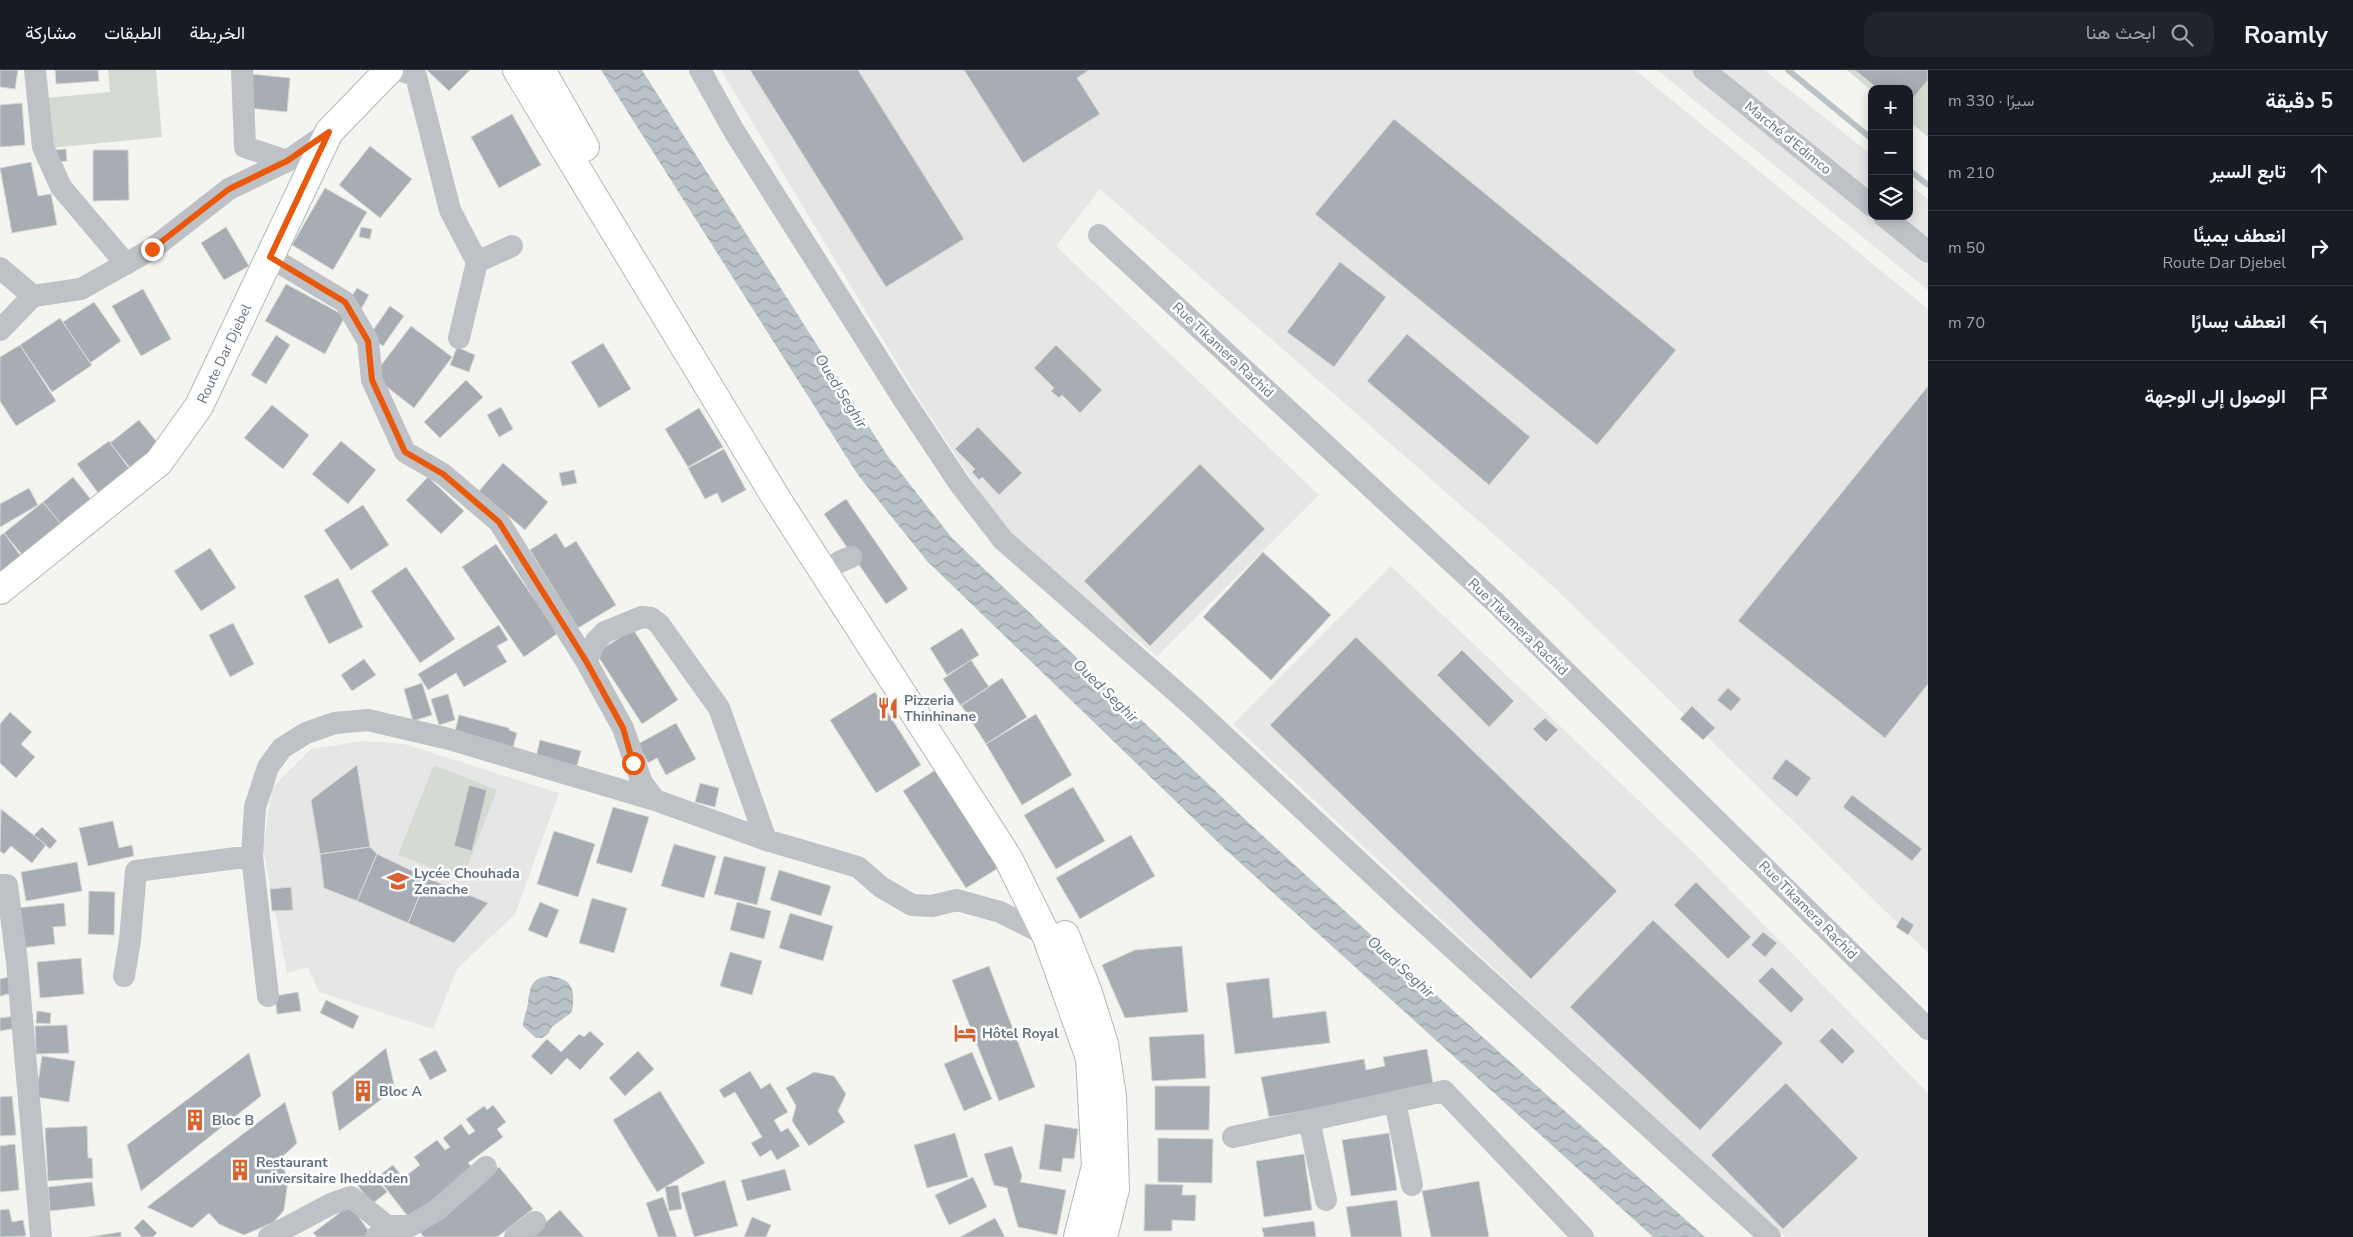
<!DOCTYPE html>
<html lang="ar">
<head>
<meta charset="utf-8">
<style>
  :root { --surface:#171b24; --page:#20242c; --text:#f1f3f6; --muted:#9ea1a6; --line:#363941 }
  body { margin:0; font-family:"Nunito Sans",Vazirmatn,sans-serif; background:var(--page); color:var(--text); direction:rtl }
  .controls { position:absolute; right:15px; top:15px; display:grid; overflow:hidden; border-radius:10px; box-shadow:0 2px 12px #0003 }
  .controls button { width:45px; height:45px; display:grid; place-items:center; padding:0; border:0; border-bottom:1px solid var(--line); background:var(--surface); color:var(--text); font:25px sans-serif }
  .stop { position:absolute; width:15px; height:15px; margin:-11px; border:4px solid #ea580c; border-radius:50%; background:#fff }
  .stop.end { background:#ea580c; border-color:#fff; box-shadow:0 1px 5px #0008 }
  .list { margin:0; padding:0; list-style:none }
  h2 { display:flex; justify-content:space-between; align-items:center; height:65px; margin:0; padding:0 20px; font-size:21px }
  h2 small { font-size:16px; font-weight:400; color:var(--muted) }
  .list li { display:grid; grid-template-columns:32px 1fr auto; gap:15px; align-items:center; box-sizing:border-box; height:75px; padding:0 20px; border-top:1px solid var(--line) }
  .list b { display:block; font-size:19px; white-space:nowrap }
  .list p { margin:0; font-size:16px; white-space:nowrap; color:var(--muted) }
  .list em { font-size:16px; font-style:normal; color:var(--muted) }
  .icon { flex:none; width:28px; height:28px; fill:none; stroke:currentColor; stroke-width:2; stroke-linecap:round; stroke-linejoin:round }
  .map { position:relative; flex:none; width:1928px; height:1167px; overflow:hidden; direction:ltr }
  header { display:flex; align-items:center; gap:30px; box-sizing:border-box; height:70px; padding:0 25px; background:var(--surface); border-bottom:1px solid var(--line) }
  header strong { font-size:24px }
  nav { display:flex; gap:28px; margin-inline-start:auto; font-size:18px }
  .search { width:350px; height:45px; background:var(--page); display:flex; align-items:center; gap:12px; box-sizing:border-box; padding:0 18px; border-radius:15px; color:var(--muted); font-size:19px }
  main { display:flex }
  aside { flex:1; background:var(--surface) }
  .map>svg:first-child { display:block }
  .built { fill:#e5e6e5 }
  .grass { fill:#d5dbd3 }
  .water { fill:url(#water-waves) }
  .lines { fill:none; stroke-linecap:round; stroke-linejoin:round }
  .stream { stroke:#b8c2c7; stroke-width:6 }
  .building { fill:#a7adb3; stroke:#d6d6d4 }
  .secondary-casing { stroke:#b3b7bb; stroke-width:30 }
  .street { stroke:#bec1c5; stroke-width:22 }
  .secondary { stroke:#fff; stroke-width:28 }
  .route { stroke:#ea580c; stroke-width:6 }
  .labels { text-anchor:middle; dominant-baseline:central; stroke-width:5; stroke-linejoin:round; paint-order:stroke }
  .street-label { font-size:14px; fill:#657381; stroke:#fff }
  .poi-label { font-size:14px; font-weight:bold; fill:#657381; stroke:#fff; text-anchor:start }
  .water-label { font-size:15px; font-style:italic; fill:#61747e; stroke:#fff }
</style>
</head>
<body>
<header>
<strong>Roamly</strong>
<div class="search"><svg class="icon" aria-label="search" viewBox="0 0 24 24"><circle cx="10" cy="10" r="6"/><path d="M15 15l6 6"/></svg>ابحث هنا</div>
<nav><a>الخريطة</a><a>الطبقات</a><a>مشاركة</a></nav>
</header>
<main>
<aside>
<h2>5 دقيقة<small>سيرًا · 330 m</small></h2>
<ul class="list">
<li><svg class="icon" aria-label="ahead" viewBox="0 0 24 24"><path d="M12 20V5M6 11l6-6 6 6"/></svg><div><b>تابع السير</b></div><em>210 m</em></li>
<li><svg class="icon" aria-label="right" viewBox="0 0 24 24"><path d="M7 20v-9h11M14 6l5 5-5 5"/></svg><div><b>انعطف يمينًا</b><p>Route Dar Djebel</p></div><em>50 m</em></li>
<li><svg class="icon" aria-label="left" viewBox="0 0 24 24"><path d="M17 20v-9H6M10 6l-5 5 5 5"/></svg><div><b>انعطف يسارًا</b></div><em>70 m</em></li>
<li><svg class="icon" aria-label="arrive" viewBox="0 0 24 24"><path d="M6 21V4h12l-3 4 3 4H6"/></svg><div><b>الوصول إلى الوجهة</b></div></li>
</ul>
</aside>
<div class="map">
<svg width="1928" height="1167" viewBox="0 0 1928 1167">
  <defs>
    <pattern id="water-waves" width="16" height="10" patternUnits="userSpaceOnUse" patternTransform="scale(1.25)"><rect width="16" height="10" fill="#b8c2c7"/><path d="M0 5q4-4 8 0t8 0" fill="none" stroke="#99a2a7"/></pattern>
  </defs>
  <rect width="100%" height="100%" fill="#f4f5f1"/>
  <path class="built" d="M721 0H1635L1928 239V883L1554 517 1100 119 1056 176 1319 425 1157 586 1012 471 918 328Z
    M1657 0H1764L1872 85V146H1909V115L1928 129V220Z
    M1391 496 1693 782 1928 1023V1167H1786L1537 939 1233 654Z
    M362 671 404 674 559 723 515 844 457 899 433 959 319 922 308 897 287 903 263 779 272 718 311 679Z"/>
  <path class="grass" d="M108 0H156L162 67 51 78 46 28 110 22Z
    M1847 0H1928V67L1909 51V19H1872V21Z
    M434 695 497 720 462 810 398 785Z"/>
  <path class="water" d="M601 0H642L887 385 952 468 1250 754 1457 944 1705 1167H1653L1226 780 927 491 858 405Z
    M549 906C574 909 575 920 572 942L552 957 548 964 542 968H536L523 956C523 948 527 941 528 933 530 917 531 908 549 906Z"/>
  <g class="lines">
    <path class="stream" d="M1788 0 1872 69
      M1909 100 1928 115"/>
  </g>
  <path class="building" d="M0 0H18L15 19 0 17Z
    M55 0H98L99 11 56 14Z
    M427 0H470L449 21Z
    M750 0H858L964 169 886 217Z
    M964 0H1089L1077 8 1100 44 1023 93Z
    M1855 0H1928V10L1909 33V19H1878Z
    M251 4 290 8 287 42 248 38Z
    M22 33 25 75 0 77V35Z
    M512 44 541 95 499 118 471 67Z
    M1394 49 1676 280 1597 375 1315 144Z
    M370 76 412 109 380 148 339 115Z
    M66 79 67 91 55 92 54 80Z
    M93 80H128L129 130 93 131Z
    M31 92 38 126 51 124 57 155 12 163 0 98Z
    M325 118 367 142 333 200 292 175Z
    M226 157 249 196 224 210 201 173Z
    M361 157 372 159 370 169 359 167Z
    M1340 192 1386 227 1334 297 1287 262Z
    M286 214 345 246 325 284 265 251Z
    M357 218 369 225 361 239 349 231Z
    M143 219 171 269 141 286 112 236Z
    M94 232 121 271 90 293 63 252Z
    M390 236 404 246 383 276 369 266Z
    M60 248 92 295 52 322 20 275Z
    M411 256 452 287 414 338 373 306Z
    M1407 264 1530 367 1489 415 1367 311Z
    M276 265 290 275 266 314 251 305Z
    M603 273 631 319 599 338 571 292Z
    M20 275 56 331 16 356 0 331V287Z
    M1056 275 1102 320 1080 343 1062 325 1059 328 1051 321 1054 318 1034 298Z
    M457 277 475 285 469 302 450 295Z
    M466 310 483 327 440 368 424 352Z
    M1928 316V614L1885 668 1738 551Z
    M272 335 309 365 283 399 244 368Z
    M501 337 513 359 499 367 487 345Z
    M699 338 723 377 688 397 665 359Z
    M139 350 165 382 136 405 110 373Z
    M978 357 1022 403 999 425 982 407 979 410 972 402 975 399 955 379Z
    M109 371 136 408 104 431 77 394Z
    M341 371 376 400 348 434 312 404Z
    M724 379 746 420 722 433 717 423 705 429 688 398Z
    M503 393 548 432 525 460 479 421Z
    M1200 394 1265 459 1150 576 1084 511Z
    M574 400 577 413 562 416 559 403Z
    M73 407 96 436 66 460 43 432Z
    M428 407 464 441 441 464 406 430Z
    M29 418 38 435 0 457V434Z
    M846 429 908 519 886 534 824 444Z
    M43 432 66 460 28 492 4 463Z
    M363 435 389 475 351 500 324 460Z
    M4 463 25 492 0 511V466Z
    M556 463 565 478 576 471 616 535 578 558 530 480Z
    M496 474 558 563 524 587 462 497Z
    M210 478 236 518 201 541 174 501Z
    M1263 482 1331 545 1271 610 1203 547Z
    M406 497 455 569 420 593 371 521Z
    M338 508 363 557 329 574 304 526Z
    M233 553 254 594 230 607 209 565Z
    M499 555 508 570 497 576 507 592 464 617 456 603 428 620 418 604Z
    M962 558 979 585 947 605 930 578Z
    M633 559 678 630 642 654 596 583Z
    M1356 567 1617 821 1531 909 1270 655Z
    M1462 580 1514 631 1489 657 1437 605Z
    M364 589 376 605 352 621 341 605Z
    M971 590 989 617 961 636 943 609Z
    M1002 608 1027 647 986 674 961 635Z
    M422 613 432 645 413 651 404 619Z
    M1728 618 1741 629 1731 641 1717 630Z
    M875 622 921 695 876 723 830 650Z
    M448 624 455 650 439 655 431 629Z
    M1692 636 1715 658 1703 670 1680 649Z
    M10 642 32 662 21 674 35 687 16 708 0 693V654Z
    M1036 644 1072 705 1022 735 986 674Z
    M459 645 509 658V660L517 663 512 681 454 666Z
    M1545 648 1558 660 1546 672 1533 659Z
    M676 653 696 689 666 705 657 688 648 693 638 674Z
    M540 670 581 681 576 699 536 687Z
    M1786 689 1811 708 1797 727 1772 708Z
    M357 695 370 777 320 784 311 730Z
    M940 697 1003 795 966 818 903 721Z
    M700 713 719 718 715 737 695 732Z
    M469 715 487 720 472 781 454 776Z
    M1073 717 1105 771 1056 799 1024 745Z
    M1852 725 1922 779 1912 791 1843 737Z
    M613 737 649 747 632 803 596 793Z
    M1 739 46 775 32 793 11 776 4 784 0 781Z
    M113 751 119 778 132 775 134 786 88 796 79 758Z
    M42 757 57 771 50 779 34 765Z
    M554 761 595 774 578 827 537 814Z
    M1131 765 1155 806 1080 849 1056 808Z
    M674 774 716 786 704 828 661 816Z
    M370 777 377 784 357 831 324 818 320 784Z
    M377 784 427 808 408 853 357 831Z
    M724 786 766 797 757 835 714 824Z
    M77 792 82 821 26 831 21 802Z
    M779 800 831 816 821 846 770 830Z
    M427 808 488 833 454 873 408 853Z
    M1696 812 1751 867 1728 889 1674 835Z
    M291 817 293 840 272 841 270 819Z
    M89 821 115 822 114 865 88 864Z
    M592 828 627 838 614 883 579 873Z
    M540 832 559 840 547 868 528 860Z
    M737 832 771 841 764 869 730 860Z
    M64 833 66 856 53 857 55 874 21 878 17 838Z
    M790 843 833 856 823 891 779 878Z
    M1902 847 1914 855 1908 865 1896 857Z
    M1653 850 1783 973 1700 1060 1570 937Z
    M1763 862 1777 873 1765 887 1751 875Z
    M1182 876 1188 942 1125 948 1102 895 1135 880Z
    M730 882 762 891 752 925 720 916Z
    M81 888 84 924 40 928 37 892Z
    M989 896 1035 1017 999 1031 952 910Z
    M1772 897 1804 929 1791 943 1758 911Z
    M9 907 12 923 0 926V909Z
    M1269 908 1273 948 1326 941 1330 973 1235 984 1226 913Z
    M298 922 301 941 277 944 275 926Z
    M326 930 359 946 353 959 320 943Z
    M37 941 51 943 50 954 36 953Z
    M15 946 17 958 0 961V948Z
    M67 955 69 983 36 984 35 956Z
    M1832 958 1855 981 1842 994 1819 971Z
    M590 961 604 974 580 1000 567 988 551 1005 531 986 547 969 561 982 579 964 584 967Z
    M1204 964 1206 1008 1152 1011 1149 967Z
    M386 978 395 1019 339 1061 332 1022Z
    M1427 979 1434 1019 1269 1047 1261 1007 1364 989 1366 1000 1385 996 1383 987Z
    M436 980 447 1001 430 1010 419 989Z
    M638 981 654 999 625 1026 609 1008Z
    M972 982 992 1029 964 1041 944 994Z
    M249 983 261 1026 141 1121 127 1075Z
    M42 986 75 991 69 1032 36 1027Z
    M750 1001 761 1019 770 1013 788 1042 774 1050 781 1062 788 1058 800 1076 777 1090 771 1080 760 1087 751 1073 762 1067 735 1022 724 1028 719 1020Z
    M814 1002 834 1006 846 1024 838 1041 845 1052 809 1076 792 1051 796 1036 786 1018Z
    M1786 1013 1858 1088 1783 1159 1711 1085Z
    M1155 1016H1210L1209 1060H1155Z
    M660 1021 705 1093 657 1122 613 1050Z
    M12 1026 16 1065 0 1066V1027Z
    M285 1032 297 1073 280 1089 288 1110 284 1140 274 1152 244 1165 219 1154 209 1143 192 1158 147 1137Z
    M493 1035 506 1052 497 1059 503 1067 468 1093 474 1100 410 1149 377 1107 393 1095 403 1108 420 1095 414 1087 437 1070 445 1080 450 1077 443 1068 461 1054 469 1065 475 1061 466 1049 484 1036 487 1040Z
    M1045 1054 1078 1059 1074 1089 1063 1088 1061 1102 1039 1099Z
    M87 1056 88 1088H92L93 1108 48 1111 45 1058Z
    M955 1063 968 1107 927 1118 914 1075Z
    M1389 1063 1397 1120 1351 1126 1342 1070Z
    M1158 1068 1213 1069 1212 1113 1158 1112Z
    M15 1074 19 1120 0 1122V1076Z
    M1012 1076 1022 1106 1020 1112 1066 1120 1057 1165 1018 1157 1007 1118 994 1115 984 1084Z
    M1304 1084 1312 1140 1264 1147 1256 1091Z
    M499 1097 533 1139 497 1167H424L419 1161Z
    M785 1099 791 1120 747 1131 741 1110Z
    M370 1100 387 1122 372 1134 355 1112Z
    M973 1107 987 1137 949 1155 935 1125Z
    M725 1110 738 1156 694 1167 681 1123Z
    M1479 1111 1489 1167H1431L1422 1121Z
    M92 1112 95 1136 50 1141 48 1117Z
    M1145 1114 1183 1115 1182 1125H1196L1195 1151 1172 1150V1161H1144Z
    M678 1115 682 1139 669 1141 665 1117Z
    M663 1127 677 1167H658L646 1133Z
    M1397 1130 1402 1167H1351L1346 1137Z
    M350 1135 373 1167H317L313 1163Z
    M9 1139 12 1152 23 1150 26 1166 0 1167V1140Z
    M560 1140 584 1167H529Z
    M752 1147 771 1155 766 1167H744Z
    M995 1148 1005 1167H960Z
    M143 1149 157 1163 153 1167H142L134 1158Z
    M1314 1151 1316 1167H1264L1262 1158Z
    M121 1162V1167H89Z"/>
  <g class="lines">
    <g class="secondary-casing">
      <g id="secondary">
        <path d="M517 0 778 431 1008 788 1046 865 1090 988 1096 1096 1078 1167"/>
        <path d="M541 0 585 77"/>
        <path id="s1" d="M0 520 159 392 199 336 329 62 389 0"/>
        <path d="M1065 865 1087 920 1104 974 1112 1026 1115 1119 1103 1167"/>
      </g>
    </g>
    <path class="street" d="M35 0 43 77 61 117 126 194
      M242 0 245 77 287 91
      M399 0 416 6 450 140 477 192 459 268
      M700 0 734 61 904 330 959 413 1003 470 1190 634 1403 833 1770 1167
      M1704 0 1872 136
      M1884 146 1928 182
      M1099 165 1497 534 1928 959
      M270 187 345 232 368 271 372 310 405 382 443 404 499 452 586 591
      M477 192 512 176
      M0 198 33 226 81 219 152 179 229 119 287 91 329 62
      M0 260 33 226
      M839 492 851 487
      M655 730 642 713 623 658 586 591 596 571 605 562 642 547 651 548 659 554 719 638 766 770
      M0 815H7L17 892 41 1167
      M124 906 130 870 136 801 252 786
      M268 926 252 786 255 737 268 697 282 678 306 663 335 653 368 650 449 669 655 730 766 770 858 797 881 817 912 835 932 836 957 830 1000 842 1046 865
      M1395 1032 1412 1115
      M1309 1050 1326 1130
      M1233 1067 1444 1021 1583 1167
      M269 1167 331 1134 351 1127 387 1156
      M376 1167 387 1156H410L437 1140 486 1097
      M515 1167 535 1152"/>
    <use href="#secondary" class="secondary"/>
  </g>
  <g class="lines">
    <path class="route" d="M152 179 229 119 287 91 329 62 270 187 345 232 368 271 372 310 405 382 443 404 499 452 586 591 623 658 633 693"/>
  </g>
  <defs>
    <g id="restaurant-bare" transform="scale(1.725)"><path d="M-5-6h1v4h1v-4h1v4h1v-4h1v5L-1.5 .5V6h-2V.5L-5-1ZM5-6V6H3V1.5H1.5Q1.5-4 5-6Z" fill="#d9612d" stroke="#fff" stroke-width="2.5" paint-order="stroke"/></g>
    <g id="school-bare" transform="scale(1.725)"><path d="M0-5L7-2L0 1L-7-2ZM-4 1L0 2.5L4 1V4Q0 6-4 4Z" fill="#d9612d" stroke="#fff" stroke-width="2.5" paint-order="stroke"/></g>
    <g id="hotel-bare" transform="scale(1.725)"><path d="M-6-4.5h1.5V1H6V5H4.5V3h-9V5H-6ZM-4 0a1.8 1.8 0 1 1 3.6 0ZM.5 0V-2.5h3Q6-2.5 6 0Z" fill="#d9612d" stroke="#fff" stroke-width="2.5" paint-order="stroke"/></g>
    <g id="building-bare" transform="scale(1.725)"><path d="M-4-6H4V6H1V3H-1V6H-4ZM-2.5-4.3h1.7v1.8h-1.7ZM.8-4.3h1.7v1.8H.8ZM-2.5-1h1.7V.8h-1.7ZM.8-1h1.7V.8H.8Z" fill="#d9612d" stroke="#fff" stroke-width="2.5" paint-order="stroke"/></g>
  </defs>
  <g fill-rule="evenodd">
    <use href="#restaurant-bare" x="888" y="638"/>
    <use href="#school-bare" x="398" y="811"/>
    <use href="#hotel-bare" x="965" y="963"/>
    <use href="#building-bare" x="363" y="1021"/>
    <use href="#building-bare" x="195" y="1050"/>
    <use href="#building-bare" x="240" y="1100"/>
  </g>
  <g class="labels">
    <g class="street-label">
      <text transform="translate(1788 68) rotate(39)">Marché d'Edimco</text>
      <text transform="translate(1223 280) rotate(43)">Rue Tikamera Rachid</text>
      <text stroke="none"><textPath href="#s1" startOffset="331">Route Dar Djebel</textPath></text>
      <text transform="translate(1518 557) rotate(44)">Rue Tikamera Rachid</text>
      <text transform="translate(1808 840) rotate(45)">Rue Tikamera Rachid</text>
    </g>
    <g class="poi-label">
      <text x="904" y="630">Pizzeria<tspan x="904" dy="16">Thinhinane</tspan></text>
      <text x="414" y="803">Lycée Chouhada<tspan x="414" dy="16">Zenache</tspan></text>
      <text x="982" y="963">Hôtel Royal</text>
      <text x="379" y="1021">Bloc A</text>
      <text x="212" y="1050">Bloc B</text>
      <text x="256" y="1092">Restaurant<tspan x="256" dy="16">universitaire Iheddaden</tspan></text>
    </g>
    <g class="water-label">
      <text transform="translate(841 321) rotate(58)">Oued Seghir</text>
      <text transform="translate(1106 621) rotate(44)">Oued Seghir</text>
      <text transform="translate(1401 897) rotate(42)">Oued Seghir</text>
    </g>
  </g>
</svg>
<div class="controls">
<button>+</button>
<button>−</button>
<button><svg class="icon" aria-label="layers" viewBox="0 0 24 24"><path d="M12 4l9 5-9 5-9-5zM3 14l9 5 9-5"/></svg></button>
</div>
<div class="stop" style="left:633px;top:693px"></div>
<div class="stop end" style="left:152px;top:179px"></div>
</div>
</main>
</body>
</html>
